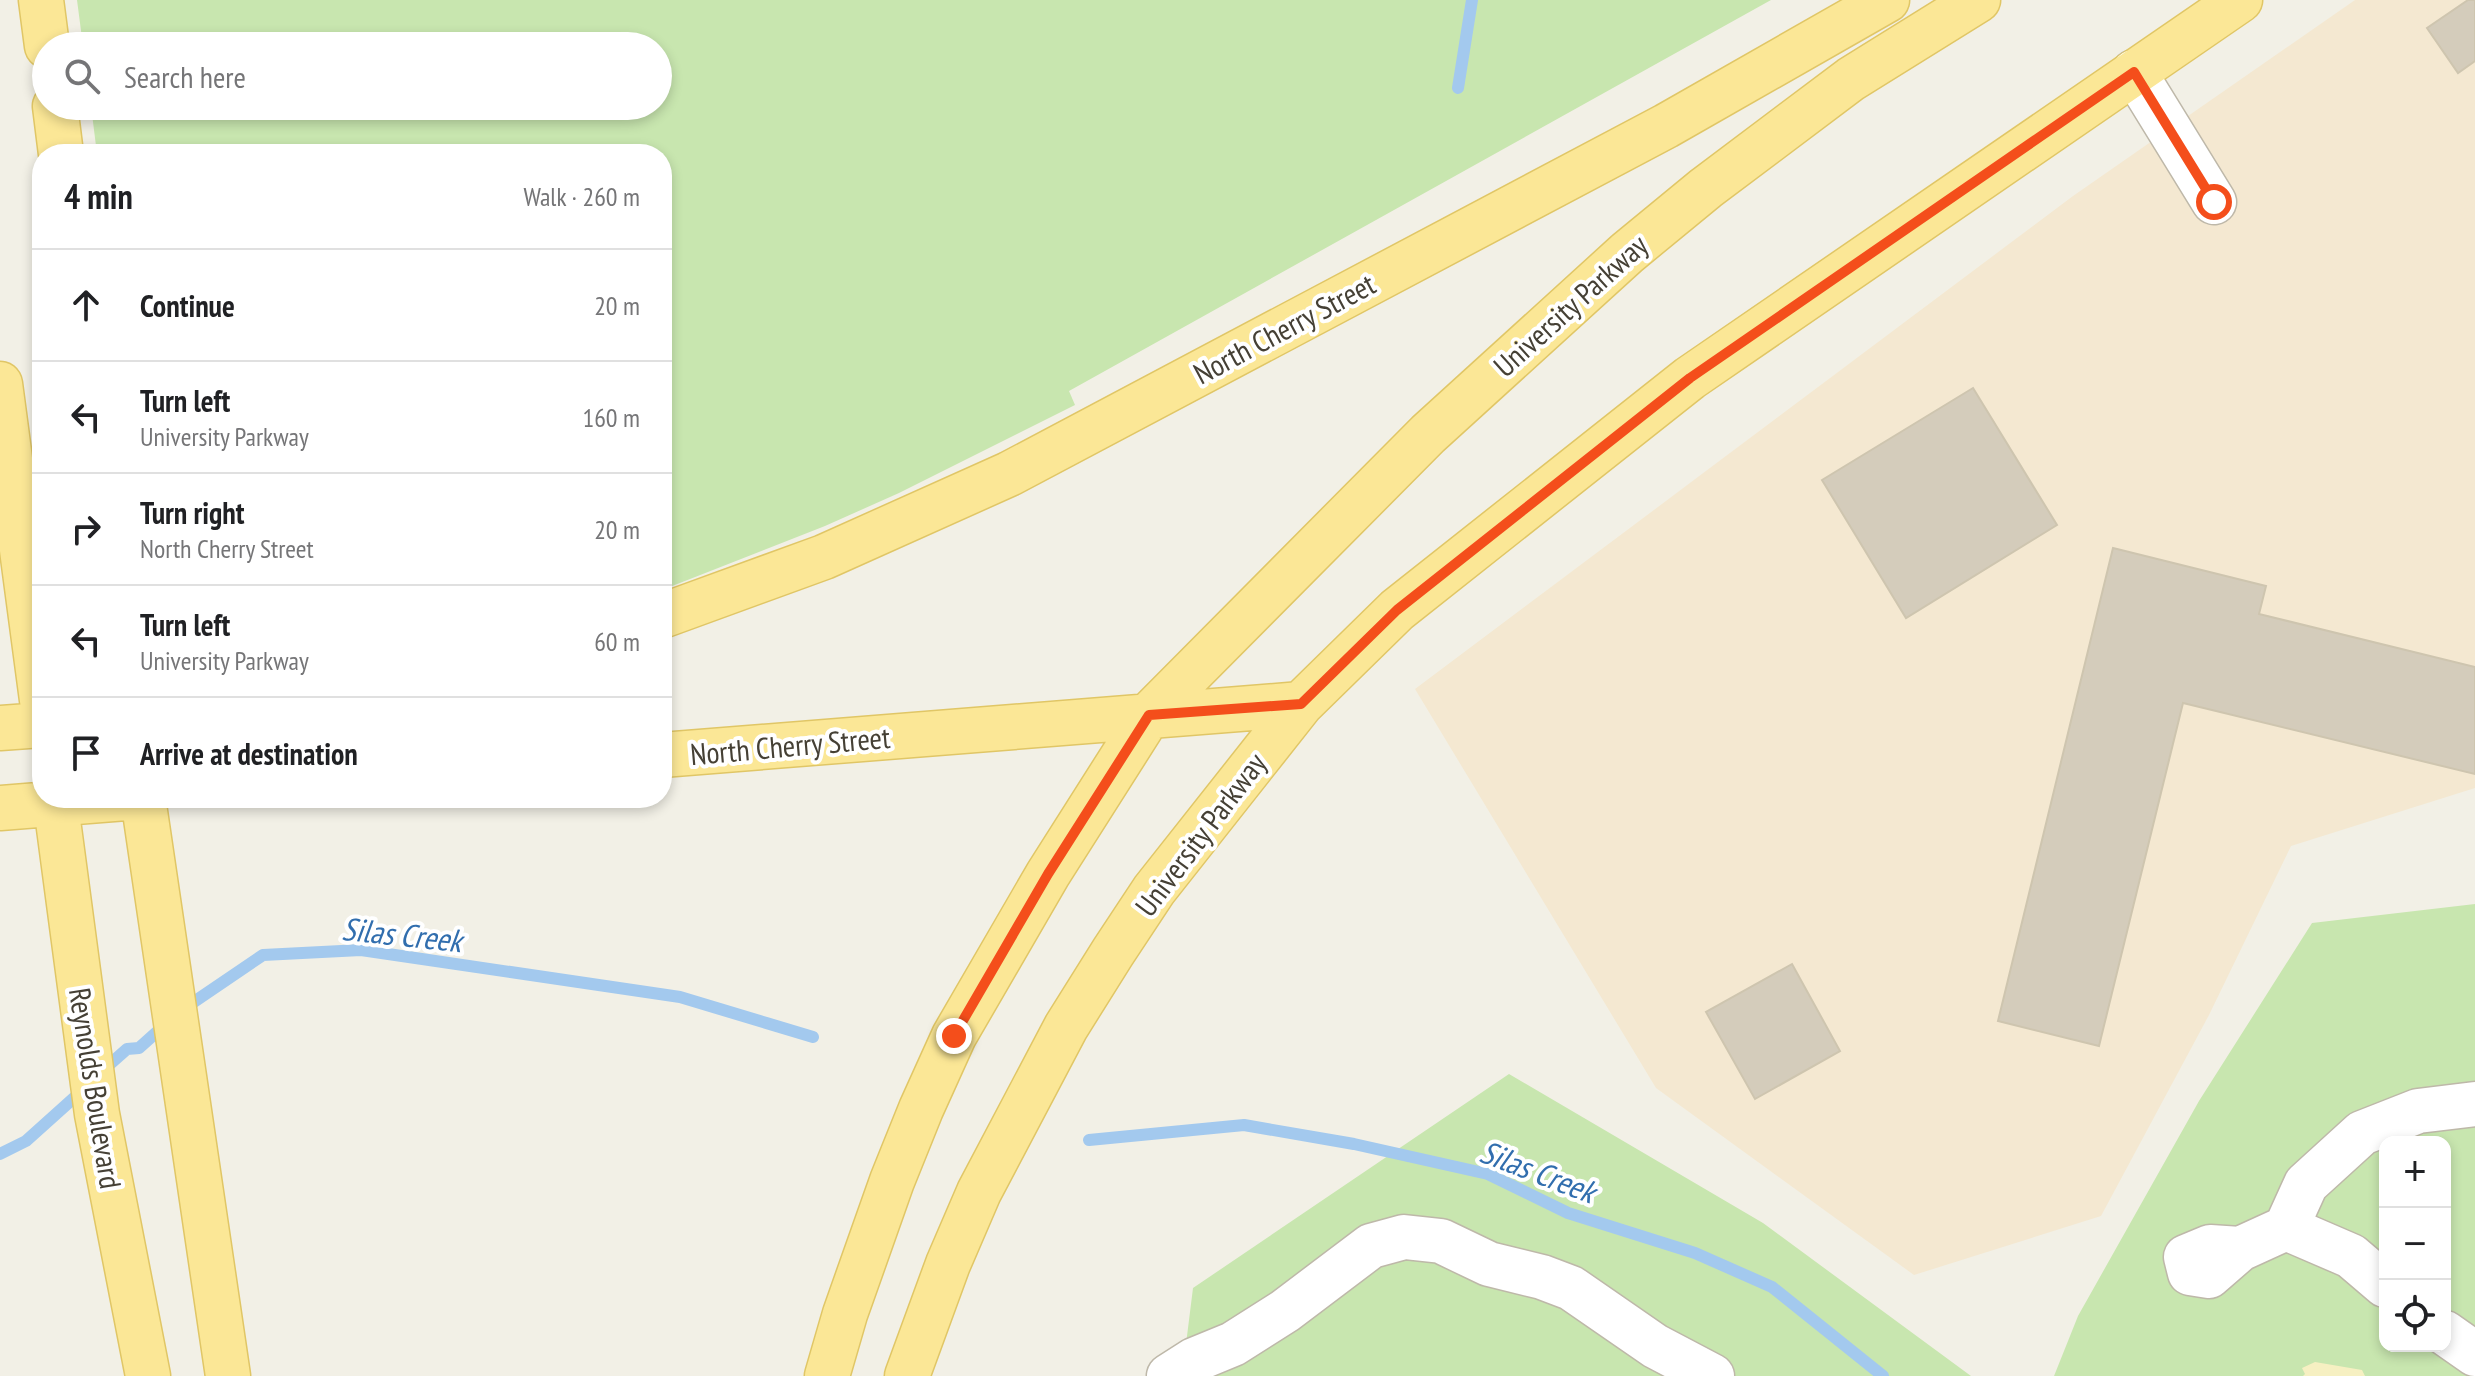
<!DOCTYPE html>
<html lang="en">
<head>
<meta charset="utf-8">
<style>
  :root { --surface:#fff; --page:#f2f2f2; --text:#202124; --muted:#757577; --line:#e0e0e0 }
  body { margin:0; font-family:"PT Sans Narrow",sans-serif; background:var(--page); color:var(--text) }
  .controls { position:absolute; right:24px; bottom:24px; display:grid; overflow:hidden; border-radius:16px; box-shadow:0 4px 12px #0003 }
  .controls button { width:72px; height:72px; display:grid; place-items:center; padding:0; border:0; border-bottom:2px solid var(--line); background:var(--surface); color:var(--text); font:40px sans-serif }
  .stop { position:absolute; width:24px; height:24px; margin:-18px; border:6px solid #f44e1b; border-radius:50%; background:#fff }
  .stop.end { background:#f44e1b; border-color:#fff; box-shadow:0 2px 8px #0008 }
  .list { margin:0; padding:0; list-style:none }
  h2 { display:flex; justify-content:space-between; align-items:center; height:104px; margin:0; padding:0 32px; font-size:34px }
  h2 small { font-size:26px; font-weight:400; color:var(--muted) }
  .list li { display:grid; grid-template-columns:52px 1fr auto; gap:24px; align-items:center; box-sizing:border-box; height:112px; padding:0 32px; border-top:2px solid var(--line) }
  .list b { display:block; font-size:30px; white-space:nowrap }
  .list p { margin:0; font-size:26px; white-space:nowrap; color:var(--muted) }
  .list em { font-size:26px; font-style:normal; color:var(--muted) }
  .icon { flex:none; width:44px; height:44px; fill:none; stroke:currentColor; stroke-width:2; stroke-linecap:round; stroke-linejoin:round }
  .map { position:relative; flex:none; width:2475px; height:1376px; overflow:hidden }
  .search { position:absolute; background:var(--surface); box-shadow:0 4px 12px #0003; left:32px; top:32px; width:640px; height:88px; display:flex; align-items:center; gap:20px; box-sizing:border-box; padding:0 28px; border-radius:44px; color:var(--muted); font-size:30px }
  .panel { position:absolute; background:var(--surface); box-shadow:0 4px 12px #0003; left:32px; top:144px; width:640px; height:664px; border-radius:32px }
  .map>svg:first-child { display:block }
  .commercial { fill:#f4e8d1 }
  .green { fill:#c8e6af; fill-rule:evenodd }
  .sand { fill:#f6f0c2 }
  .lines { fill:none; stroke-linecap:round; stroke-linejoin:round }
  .stream { stroke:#a3c9ee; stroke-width:12 }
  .building { fill:#d4ccbb; stroke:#cec5af; stroke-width:2 }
  .minor-casing { stroke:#beb8a9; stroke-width:47 }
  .major-casing { stroke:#e0c666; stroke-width:47 }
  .minor { stroke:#fff; stroke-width:44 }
  .major { stroke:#fbe796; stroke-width:44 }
  .route { stroke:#f44e1b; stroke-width:10 }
  .labels { text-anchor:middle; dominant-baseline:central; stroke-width:8; stroke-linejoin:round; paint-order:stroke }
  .street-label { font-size:30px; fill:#454035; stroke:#fff }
  .water-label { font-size:32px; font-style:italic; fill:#316eae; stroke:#fff }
</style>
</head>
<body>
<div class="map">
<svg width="2475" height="1376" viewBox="0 0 2475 1376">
  <rect width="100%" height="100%" fill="#f2f0e6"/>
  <path class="commercial" d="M2355 0H2475V788L2291 846 2209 1015 2101 1216 1914 1275 1656 1088 1415 689 2073 196Z"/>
  <path class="green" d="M77 0H1771L1069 391 1075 405 899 493 825 526 662 590V154H97L91 106H658V46H83Z
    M2475 904V1376H2054L2078 1316 2199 1101 2312 923ZM2385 1142H2445V1346H2385Z
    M1509 1074 1763 1223 1971 1376H1182L1193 1288Z"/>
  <path class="sand" d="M2315 1362 2362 1370 2365 1376H2303L2305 1374 2302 1368Z"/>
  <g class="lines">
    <path class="stream" d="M1458 88 1472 0
      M182 1010 263 955 361 950 680 997 813 1037
      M101 1072 127 1049 139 1048 168 1022
      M1089 1140 1244 1125 1354 1144 1488 1174 1568 1213 1695 1253 1772 1287 1883 1376
      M0 1154 26 1141 85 1088"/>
  </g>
  <path class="building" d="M2468 0H2475V61L2458 73 2427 28Z
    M1973 388 2057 525 1906 618 1822 480Z
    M2113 548 2266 586 2259 614 2475 667V774L2183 703 2099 1046 1998 1021Z
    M1792 964 1840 1051 1755 1099 1706 1012Z"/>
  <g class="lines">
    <g class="minor-casing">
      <path id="minor" d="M2134 72 2214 202
        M2286 1228 2306 1184 2362 1133 2418 1111 2475 1104
        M2240 1249 2210 1247 2186 1257 2190 1273 2209 1276 2240 1249 2286 1228 2351 1256 2385 1285
        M2445 1333 2475 1354
        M1169 1376 1194 1360 1233 1344 1285 1311 1371 1246 1404 1237 1441 1241 1489 1264 1542 1277 1571 1288 1655 1346 1712 1376"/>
    </g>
    <g class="major-casing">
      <path id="major" d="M41 0 47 46
        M55 106 61 154
        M0 384 42 700
        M662 616 824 557 1009 474 1666 126 1887 0
        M0 728 42 725
        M662 755 1301 704
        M55 798 97 1114 148 1376
        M143 798 228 1376
        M0 808 126 798
        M827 1376 845 1314 892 1181 921 1109 954 1036 1048 874 1149 715 1428 434 1627 253 1706 188 1851 79 1978 0
        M907 1376 948 1264 979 1192 1066 1027 1113 952 1154 890 1301 704 1397 610 1690 378 2240 0"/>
    </g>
    <use href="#minor" class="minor"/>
    <use href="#major" class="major"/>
  </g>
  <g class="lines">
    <path class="route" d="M954 1036 1048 874 1149 715 1301 704 1397 610 1690 378 2134 72 2214 202"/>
  </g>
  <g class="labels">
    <g class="street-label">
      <text transform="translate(1570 305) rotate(-42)">University Parkway</text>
      <text transform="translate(1284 328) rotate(-28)">North Cherry Street</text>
      <text transform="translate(790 745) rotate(-5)">North Cherry Street</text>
      <text transform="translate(1200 834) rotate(-53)">University Parkway</text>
      <text transform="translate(96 1088) rotate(81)">Reynolds Boulevard</text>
    </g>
    <g class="water-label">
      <text transform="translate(402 934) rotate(6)">Silas Creek</text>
      <text transform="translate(1538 1171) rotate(21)">Silas Creek</text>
    </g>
  </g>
</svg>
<div class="controls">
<button>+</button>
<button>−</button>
<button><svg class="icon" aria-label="locate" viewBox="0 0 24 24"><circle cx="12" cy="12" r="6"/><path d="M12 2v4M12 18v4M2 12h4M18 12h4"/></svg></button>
</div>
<div class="stop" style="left:2214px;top:202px"></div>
<div class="stop end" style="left:954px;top:1036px"></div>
<div class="search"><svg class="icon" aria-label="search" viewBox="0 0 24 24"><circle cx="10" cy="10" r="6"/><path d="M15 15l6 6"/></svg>Search here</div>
<section class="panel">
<h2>4 min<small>Walk · 260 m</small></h2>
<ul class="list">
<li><svg class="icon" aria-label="ahead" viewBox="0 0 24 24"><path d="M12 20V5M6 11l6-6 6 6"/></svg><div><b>Continue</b></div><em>20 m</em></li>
<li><svg class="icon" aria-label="left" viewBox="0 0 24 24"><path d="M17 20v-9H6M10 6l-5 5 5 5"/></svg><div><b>Turn left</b><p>University Parkway</p></div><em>160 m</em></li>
<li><svg class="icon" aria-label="right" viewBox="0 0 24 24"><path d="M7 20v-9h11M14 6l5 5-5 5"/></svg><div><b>Turn right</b><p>North Cherry Street</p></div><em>20 m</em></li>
<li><svg class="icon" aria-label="left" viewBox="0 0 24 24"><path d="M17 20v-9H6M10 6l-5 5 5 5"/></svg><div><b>Turn left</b><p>University Parkway</p></div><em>60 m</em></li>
<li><svg class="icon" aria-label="arrive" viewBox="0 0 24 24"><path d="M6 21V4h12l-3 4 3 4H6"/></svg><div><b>Arrive at destination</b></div></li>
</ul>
</section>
</div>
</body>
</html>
